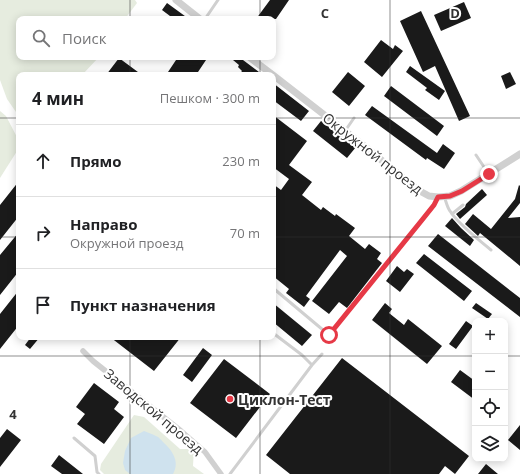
<!DOCTYPE html>
<html lang="ru">
<head>
<meta charset="utf-8">
<style>
  :root { --surface:#fff; --page:#f2f2f2; --text:#202124; --muted:#757577; --line:#e0e0e0 }
  body { margin:0; font-family:"Open Sans",sans-serif; background:var(--page); color:var(--text) }
  .controls { position:absolute; right:12px; bottom:12px; display:grid; overflow:hidden; border-radius:8px; box-shadow:0 2px 10px #0003 }
  .controls button { width:36px; height:36px; display:grid; place-items:center; padding:0; border:0; border-bottom:1px solid var(--line); background:var(--surface); color:var(--text); font:20px sans-serif }
  .stop { position:absolute; width:12px; height:12px; margin:-9px; border:3px solid #e63946; border-radius:50%; background:#fff }
  .stop.end { background:#e63946; border-color:#fff; box-shadow:0 1px 4px #0008 }
  .list { margin:0; padding:0; list-style:none }
  h2 { display:flex; justify-content:space-between; align-items:center; height:52px; margin:0; padding:0 16px; font-size:17px }
  h2 small { font-size:13px; font-weight:400; color:var(--muted) }
  .list li { display:grid; grid-template-columns:26px 1fr auto; gap:12px; align-items:center; box-sizing:border-box; height:72px; padding:0 16px; border-top:1px solid var(--line) }
  .list b { display:block; font-size:15px; white-space:nowrap }
  .list p { margin:0; font-size:13px; white-space:nowrap; color:var(--muted) }
  .list em { font-size:13px; font-style:normal; color:var(--muted) }
  .icon { flex:none; width:22px; height:22px; fill:none; stroke:currentColor; stroke-width:2; stroke-linecap:round; stroke-linejoin:round }
  .map { position:relative; flex:none; width:520px; height:474px; overflow:hidden }
  .search { position:absolute; background:var(--surface); box-shadow:0 2px 10px #0003; left:16px; top:16px; width:260px; height:44px; display:flex; align-items:center; gap:10px; box-sizing:border-box; padding:0 14px; border-radius:8px; color:var(--muted); font-size:15px }
  .panel { position:absolute; background:var(--surface); box-shadow:0 2px 10px #0003; left:16px; top:72px; width:260px; height:268px; border-radius:8px }
  .map>svg:first-child { display:block }
  .green { fill:#e6ecdf }
  .water { fill:#cfe2ee }
  .building { fill:#1a1a1a }
  .lines { fill:none; stroke-linecap:round; stroke-linejoin:round }
  .service { stroke:#d0d0d0; stroke-width:3 }
  .minor { stroke:#d0d0d0; stroke-width:5.5 }
  .tertiary { stroke:#d0d0d0; stroke-width:7 }
  .route { stroke:#e63946; stroke-width:5 }
  .grid { fill:none; stroke:#333; stroke-width:1; stroke-opacity:0.55 }
  .poi-dot { fill:#e63946; stroke:#fff; stroke-width:1.5 }
  .labels { text-anchor:middle; dominant-baseline:central; stroke-width:4; stroke-linejoin:round; paint-order:stroke }
  .street-label { font-size:14px; fill:#333; stroke:#fff }
  .poi-label { font-size:14px; font-weight:bold; fill:#333; stroke:#fff; text-anchor:start }
  .grid-label { font-size:13px; text-anchor:middle; font-weight:bold; fill:#333; stroke:#fff; stroke-width:4; stroke-linejoin:round; paint-order:stroke }
</style>
</head>
<body>
<div class="map">
<svg width="520" height="474" viewBox="0 0 520 474">
  <rect width="100%" height="100%" fill="#fff"/>
  <path class="green" d="M0 0H135L137 3 125 19H19V57H99L82 75H19V115L16 112 7 99 0 80Z
    M0 111 6 116 19 141V148L0 178Z
    M134 415 144 417 180 449H194L193 466 204 474H104L100 470 101 464Z"/>
  <path class="water" d="M144 431C148 433 153 434 156 436 159 437 161 440 163 442 173 451 180 462 173 474H130L125 470 123 463 125 451 131 438Z"/>
  <path class="building" d="M270 0H289L276 19H256Z
    M464 2 471 18 441 31 434 15Z
    M167 3 189 19H174L162 10Z
    M421 11 470 116 459 121 435 66 423 72 400 21Z
    M381 40 393 49 395 45 403 51 382 77 364 62Z
    M178 57H208L196 75H166Z
    M235 57H239L259 72 257 75H239L242 71 238 67 239 65 233 60Z
    M119 58 142 75H106Z
    M410 66 445 91 439 100 425 90 427 88 406 72Z
    M348 72 365 86 349 106 332 92Z
    M510 72 516 84 506 89 501 76Z
    M273 83 309 111 301 121 273 100Z
    M391 86 444 126 437 136 384 96Z
    M372 106 437 153 443 144 455 153 444 169 427 158 426 160 365 115Z
    M273 115 307 141 289 165 312 182 302 195 321 210 323 207 335 216 336 214 355 228 349 236 365 249 369 244 381 253 377 259 382 263 347 308 339 302 329 314 312 301 347 256 340 250 306 296 310 299 304 307 286 293 289 289 273 276V184L281 190 289 179 273 167V150L275 148 273 146Z
    M321 121 356 147 347 158 313 131Z
    M19 181V216L0 240V205Z
    M519 185 520 186V203L508 218 520 217V266L480 233 478 236 465 224 473 214 491 229 515 199Z
    M482 189 487 195 460 219 456 214 465 207 466 204Z
    M452 218 461 228 474 240 470 246 445 226Z
    M19 232V271L0 295V255Z
    M438 234 520 298V317L428 246Z
    M424 254 472 291 464 301 416 263Z
    M397 266 404 272 407 269 414 274 400 292 386 281Z
    M19 290V325L0 349V314Z
    M273 303 312 335 302 346 273 322Z
    M385 303 392 309 389 313 404 325 408 319 442 346 427 364 372 320Z
    M476 303 492 314 488 319 472 308Z
    M466 321 473 326 456 349 449 344Z
    M31 337H40L30 349 25 345Z
    M110 337H181L154 371Z
    M203 348 212 355 192 382 183 375Z
    M342 358 469 456 455 474 445 466 439 474H290L266 455Z
    M224 359 270 394 236 438 190 403Z
    M460 370 475 381V400L451 382Z
    M94 383 119 402 114 409 124 417 104 444 77 424 85 414 76 407Z
    M520 425V450L508 440Z
    M7 429 21 440 0 467V438Z
    M59 455 83 474H62L51 466Z
    M486 464 498 474H478Z"/>
  <g class="lines">
    <path class="service" d="M205 19 218 0
      M345 131 354 118
      M476 155 488 173
      M444 196C446 201 447 207 450 211 458 224 478 239 491 250
      M452 214 463 205
      M273 288 329 335 422 221 434 205 438 197
      M312 365 322 354
      M74 438 95 456 97 472 99 474
      M230 474 312 365 302 355 273 333"/>
    <path class="minor" d="M83 351 93 361 181 431 205 452 221 474"/>
    <path class="tertiary" d="M176 0 200 19
      M249 57 273 75
      M273 75 363 145 418 190 429 196 438 197 450 196 461 191 520 154"/>
  </g>
  <g class="lines">
    <path class="route" d="M329 335 422 220 434 205 438 197 450 196 462 191 489 174"/>
  </g>
  <path class="grid" d="M130 0V19M260 0V19M390 0V474M130 57V75M260 57V75M0 118H19M273 118H520M0 237H19M273 237H520M130 337V474M260 337V474M0 356H475M505 356H520"/>
  <circle class="poi-dot" cx="230" cy="399" r="4"/>
  <g class="labels">
    <g class="street-label">
      <text transform="translate(373 153) rotate(38)">Окружной проезд</text>
      <text transform="translate(154 411) rotate(40)">Заводской проезд</text>
    </g>
    <g class="poi-label">
      <text x="238" y="399">Циклон-Тест</text>
    </g>
  </g>
  <g class="grid-label">
    <text x="325" y="18">C</text>
    <text x="455" y="18">D</text>
    <text x="13" y="419">4</text>
  </g>
</svg>
<div class="controls">
<button>+</button>
<button>−</button>
<button><svg class="icon" aria-label="locate" viewBox="0 0 24 24"><circle cx="12" cy="12" r="6"/><path d="M12 2v4M12 18v4M2 12h4M18 12h4"/></svg></button>
<button><svg class="icon" aria-label="layers" viewBox="0 0 24 24"><path d="M12 4l9 5-9 5-9-5zM3 14l9 5 9-5"/></svg></button>
</div>
<div class="stop" style="left:329px;top:335px"></div>
<div class="stop end" style="left:489px;top:174px"></div>
<div class="search"><svg class="icon" aria-label="search" viewBox="0 0 24 24"><circle cx="10" cy="10" r="6"/><path d="M15 15l6 6"/></svg>Поиск</div>
<section class="panel">
<h2>4 мин<small>Пешком · 300 m</small></h2>
<ul class="list">
<li><svg class="icon" aria-label="ahead" viewBox="0 0 24 24"><path d="M12 20V5M6 11l6-6 6 6"/></svg><div><b>Прямо</b></div><em>230 m</em></li>
<li><svg class="icon" aria-label="right" viewBox="0 0 24 24"><path d="M7 20v-9h11M14 6l5 5-5 5"/></svg><div><b>Направо</b><p>Окружной проезд</p></div><em>70 m</em></li>
<li><svg class="icon" aria-label="arrive" viewBox="0 0 24 24"><path d="M6 21V4h12l-3 4 3 4H6"/></svg><div><b>Пункт назначения</b></div></li>
</ul>
</section>
</div>
</body>
</html>
